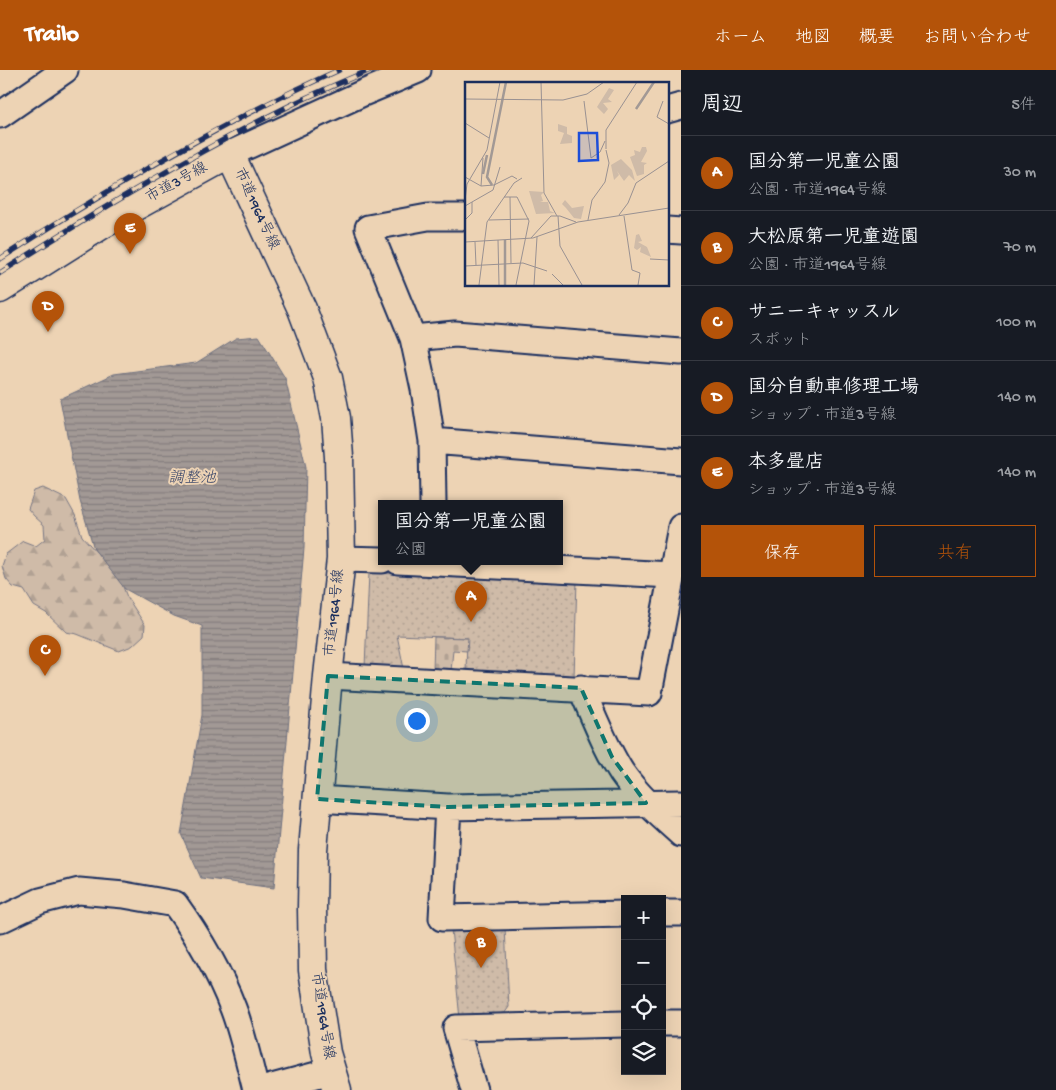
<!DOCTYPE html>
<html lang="ja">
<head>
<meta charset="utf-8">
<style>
  :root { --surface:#171b24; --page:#242831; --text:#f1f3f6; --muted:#9ea1a6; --line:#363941; --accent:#b45309 }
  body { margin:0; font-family:"Gochi Hand","Klee One",sans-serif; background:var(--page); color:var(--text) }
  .controls { position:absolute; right:15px; bottom:15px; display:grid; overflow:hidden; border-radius:0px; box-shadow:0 5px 20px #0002 }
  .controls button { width:45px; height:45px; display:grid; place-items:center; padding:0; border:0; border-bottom:1px solid var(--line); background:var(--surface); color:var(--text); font:25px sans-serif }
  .you { position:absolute; left:416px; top:650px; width:18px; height:18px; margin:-12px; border:4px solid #fff; border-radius:50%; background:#1a73e8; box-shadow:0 0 0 8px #1a73e833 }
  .badge { display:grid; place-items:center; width:32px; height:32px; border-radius:50%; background:var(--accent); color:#fff; font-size:16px; font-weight:700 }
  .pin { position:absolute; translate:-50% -41px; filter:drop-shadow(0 1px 2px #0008) }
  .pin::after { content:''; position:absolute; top:26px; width:18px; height:15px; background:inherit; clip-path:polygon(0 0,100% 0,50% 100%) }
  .popup { position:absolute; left:378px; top:430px; width:185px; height:65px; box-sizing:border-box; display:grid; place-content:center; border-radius:0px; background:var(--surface); filter:drop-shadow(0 1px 4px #0005); font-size:16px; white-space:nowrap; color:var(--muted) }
  .popup b { font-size:19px; color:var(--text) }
  .popup::after { content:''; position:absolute; left:50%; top:100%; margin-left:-10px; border:10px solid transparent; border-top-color:var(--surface) }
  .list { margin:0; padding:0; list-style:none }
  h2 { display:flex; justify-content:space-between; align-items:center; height:65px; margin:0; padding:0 20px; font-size:21px }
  h2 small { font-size:16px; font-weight:400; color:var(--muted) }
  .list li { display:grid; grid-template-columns:32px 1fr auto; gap:15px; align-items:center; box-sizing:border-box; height:75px; padding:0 20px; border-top:1px solid var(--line) }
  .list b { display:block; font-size:19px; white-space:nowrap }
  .list p { margin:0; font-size:16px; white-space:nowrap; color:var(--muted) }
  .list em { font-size:16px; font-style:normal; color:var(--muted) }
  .actions { display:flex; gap:10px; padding:15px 20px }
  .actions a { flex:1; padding:11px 0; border:1px solid var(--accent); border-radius:0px; text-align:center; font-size:18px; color:var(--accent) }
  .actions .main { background:var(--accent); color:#fff }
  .icon { flex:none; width:28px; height:28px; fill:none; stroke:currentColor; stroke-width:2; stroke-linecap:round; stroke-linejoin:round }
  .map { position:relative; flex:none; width:681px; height:1020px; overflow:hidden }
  header { display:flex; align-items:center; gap:30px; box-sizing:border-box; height:70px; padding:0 25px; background:var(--accent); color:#fff }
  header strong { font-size:24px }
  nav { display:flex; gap:28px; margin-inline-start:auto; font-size:18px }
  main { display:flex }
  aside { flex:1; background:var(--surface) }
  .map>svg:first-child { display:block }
  .grass { fill:url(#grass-dots); stroke:#757583 }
  .forest { fill:url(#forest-firs); stroke:#757583 }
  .cemetery { fill:url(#cemetery-stones); stroke:#757583 }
  .water { fill:url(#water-rules); stroke:#6c6f7f }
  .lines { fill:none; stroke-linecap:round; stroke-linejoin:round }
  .minor-casing { stroke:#1b2f5e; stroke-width:29 }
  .tertiary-casing { stroke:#1b2f5e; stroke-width:31 }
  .minor { stroke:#edd3b4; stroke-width:25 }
  .tertiary { stroke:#edd3b4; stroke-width:28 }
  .rail-casing { stroke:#1b2f5e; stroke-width:5.5 }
  .rail { stroke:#edd3b4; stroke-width:4; stroke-dasharray:11; stroke-linecap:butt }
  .marked { fill:#0f766e; fill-opacity:0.2; stroke:#0f766e; stroke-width:4; stroke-dasharray:10 6; stroke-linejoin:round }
  .labels { text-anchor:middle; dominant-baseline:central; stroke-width:4; stroke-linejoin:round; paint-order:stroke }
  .street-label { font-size:15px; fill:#1b2f5e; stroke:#edd3b4 }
  .water-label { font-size:16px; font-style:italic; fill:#364469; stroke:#edd3b4 }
  .inset-river { fill:none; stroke:#a29995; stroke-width:2.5 }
  .inset-road { fill:none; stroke:#999192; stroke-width:1 }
  .view { fill:#1d4ed8; fill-opacity:0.15; stroke:#1d4ed8; stroke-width:2.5 }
  .inset-edge { fill:none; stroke:#1b2f5e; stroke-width:2.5 }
</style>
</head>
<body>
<header>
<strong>Trailo</strong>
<nav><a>ホーム</a><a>地図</a><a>概要</a><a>お問い合わせ</a></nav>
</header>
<main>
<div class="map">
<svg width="681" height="1020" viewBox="0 0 681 1020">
  <defs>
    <pattern id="grass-dots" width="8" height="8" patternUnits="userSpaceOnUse" patternTransform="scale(1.25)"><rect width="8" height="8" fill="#cfbba8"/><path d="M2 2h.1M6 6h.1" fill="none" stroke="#b1a193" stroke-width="1.8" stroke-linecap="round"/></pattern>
    <pattern id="forest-firs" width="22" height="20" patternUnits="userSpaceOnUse" patternTransform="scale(1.25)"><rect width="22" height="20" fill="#cfbba8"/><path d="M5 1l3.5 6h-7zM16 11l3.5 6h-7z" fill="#b1a193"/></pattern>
    <pattern id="cemetery-stones" width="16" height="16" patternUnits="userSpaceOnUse" patternTransform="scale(1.25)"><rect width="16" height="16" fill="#cfbba8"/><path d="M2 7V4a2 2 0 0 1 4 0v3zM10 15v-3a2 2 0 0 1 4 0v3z" fill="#b1a193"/></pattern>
    <pattern id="water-rules" width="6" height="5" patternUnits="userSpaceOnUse" patternTransform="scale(1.25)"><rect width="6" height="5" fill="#a29995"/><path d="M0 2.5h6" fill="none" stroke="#837d7d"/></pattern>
  </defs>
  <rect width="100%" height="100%" fill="#edd3b4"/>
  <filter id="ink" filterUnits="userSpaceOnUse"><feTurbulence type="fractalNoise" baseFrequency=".02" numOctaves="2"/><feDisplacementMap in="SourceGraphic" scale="10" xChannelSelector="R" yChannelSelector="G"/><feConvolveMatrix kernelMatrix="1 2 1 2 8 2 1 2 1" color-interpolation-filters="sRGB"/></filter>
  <g filter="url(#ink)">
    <path class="grass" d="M369 503 577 510 574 607 466 602 467 568 397 565 404 599 365 597Z
      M505 858 509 937 501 948 460 949 451 859Z"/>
    <path class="forest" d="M43 418 66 429 75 445 82 466 120 509 127 527 145 555 144 565 132 576 119 581 77 564 66 562 46 543 34 536 24 520 13 517 6 509 2 496 6 484 23 471 36 476 45 469 44 455 34 446 28 439 34 421Z"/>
    <path class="cemetery" d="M434 567 468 568 467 581 453 580 451 601 433 600Z"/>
    <path class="water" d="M259 266 285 308 306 397 304 478 274 818 201 808 181 764 202 645V556L174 546 125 519 94 479 80 431 60 329 114 304 196 293 236 268Z"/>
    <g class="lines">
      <g class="minor-casing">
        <path id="minor" d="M667 40 681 36
          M0 45 65 0
          M230 84 363 23 418 0
          M667 160 681 161
          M413 268 455 264 681 282
          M432 371 681 391
          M433 433 432 371 424 319 413 268 368 158 428 147H466
          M341 489 382 490
          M398 491 672 505
          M328 606 649 623 681 457
          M581 618C594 647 605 677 622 703 638 726 660 745 681 764
          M317 729 448 737 681 733
          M448 737 442 848 625 844
          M662 843H681
          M0 850 40 831 79 821 124 825 175 834C198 866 219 901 233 938 243 964 249 993 256 1020
          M662 953H681
          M261 1020 331 1001
          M474 1020 456 958 625 954"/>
      </g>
      <g class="tertiary-casing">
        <path id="tertiary" d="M0 219 103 154 230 84 302 239 328 308 336 348 339 387 341 489 328 606 313 780 312 838 313 900 326 983 337 1020"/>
      </g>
      <use href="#minor" class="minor"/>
      <use href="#tertiary" class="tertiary"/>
      <g class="rail-casing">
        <path id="rail" d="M0 189C109 118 220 53 339 0
          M0 203C95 142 192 84 293 34 318 22 344 11 370 0"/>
      </g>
      <use href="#rail" class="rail"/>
    </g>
  </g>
  <path class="marked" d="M328 606 581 618 612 687 646 733 448 737 317 729Z"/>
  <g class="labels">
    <g class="street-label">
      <text transform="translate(177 113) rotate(-29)">市道3号線</text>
      <text transform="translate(256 139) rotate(65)">市道1964号線</text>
      <text transform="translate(335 543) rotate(-84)">市道1964号線</text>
      <text transform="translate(322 946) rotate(81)">市道1964号線</text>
    </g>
    <g class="water-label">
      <text x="192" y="409">調整池</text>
    </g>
  </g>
  <g transform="translate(465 12)">
    <rect width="204" height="204" fill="#edd3b4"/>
    <path d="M144 6 149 8 143 17 147 20 138 21 143 27 139 32 132 25ZM64 109 79 110 76 113 78 119 75 120H83L85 129 90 131 71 132Z" fill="#cfbba8"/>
    <path d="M93 42 102 45V52L107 54V61L95 62 99 51 93 49ZM177 65H181L182 69 176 80 182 81 179 83V92L172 94 165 75 170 73 169 68 175 70ZM156 77 167 88 170 99 164 93 159 99 152 89 154 93 149 98 146 83ZM100 118 107 126 119 124 116 137 109 136 101 126 97 122ZM174 152 177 159 173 160 182 165 186 175 175 170 176 165 172 168 169 166 171 153Z" fill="#cfbba8"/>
    <path class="inset-river" d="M171 27 189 0M18 92 22 73M27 103 22 95 41 0M40 158V203"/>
    <path class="inset-road" d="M76 0 79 111 92 134M0 17 98 18 122 12 139 0M119 19 126 76 135 70 140 59M198 19 192 35 204 42M0 41 24 56M141 67V48L172 0M0 95 16 104 29 103 47 94 52 97M16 104 18 76M39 115H52L64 139 51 203M45 115 46 181M0 118 2 102 22 68 35 0M0 124 28 108 35 85M154 133 163 121 171 101 204 79M93 134 95 164 117 203M159 134 167 188 175 191 173 203M0 138 7 131V120M24 138 64 137M123 138 127 118 140 100 144 81 141 68M66 156 86 134H95L111 140M33 158 34 203M0 160 68 156 113 140 204 126M10 160 11 183M185 177 204 178M0 184 58 181 82 189M87 192 98 203M14 203 22 140 49 101 57 96M69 203 72 155"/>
    <path class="view" d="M114 51H132L133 78 114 79Z"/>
    <rect width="204" height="204" class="inset-edge"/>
  </g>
</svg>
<div class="controls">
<button>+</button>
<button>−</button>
<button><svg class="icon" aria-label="locate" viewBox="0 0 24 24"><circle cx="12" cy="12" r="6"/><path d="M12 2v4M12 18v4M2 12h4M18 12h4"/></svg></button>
<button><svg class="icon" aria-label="layers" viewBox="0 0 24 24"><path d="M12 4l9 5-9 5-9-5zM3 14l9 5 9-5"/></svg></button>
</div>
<div class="you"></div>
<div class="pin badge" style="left:471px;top:552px">A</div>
<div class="popup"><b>国分第一児童公園</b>公園</div>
<div class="pin badge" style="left:481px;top:898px">B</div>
<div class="pin badge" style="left:45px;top:606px">C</div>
<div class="pin badge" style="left:48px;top:262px">D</div>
<div class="pin badge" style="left:130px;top:184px">E</div>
</div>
<aside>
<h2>周辺<small>5件</small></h2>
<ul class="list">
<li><span class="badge">A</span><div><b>国分第一児童公園</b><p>公園 · 市道1964号線</p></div><em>30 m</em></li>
<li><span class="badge">B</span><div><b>大松原第一児童遊園</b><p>公園 · 市道1964号線</p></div><em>70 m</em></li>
<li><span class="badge">C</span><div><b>サニーキャッスル</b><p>スポット</p></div><em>100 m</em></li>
<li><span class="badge">D</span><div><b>国分自動車修理工場</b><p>ショップ · 市道3号線</p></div><em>140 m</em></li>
<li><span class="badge">E</span><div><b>本多畳店</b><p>ショップ · 市道3号線</p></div><em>140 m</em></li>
</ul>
<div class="actions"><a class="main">保存</a><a>共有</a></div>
</aside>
</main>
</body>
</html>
